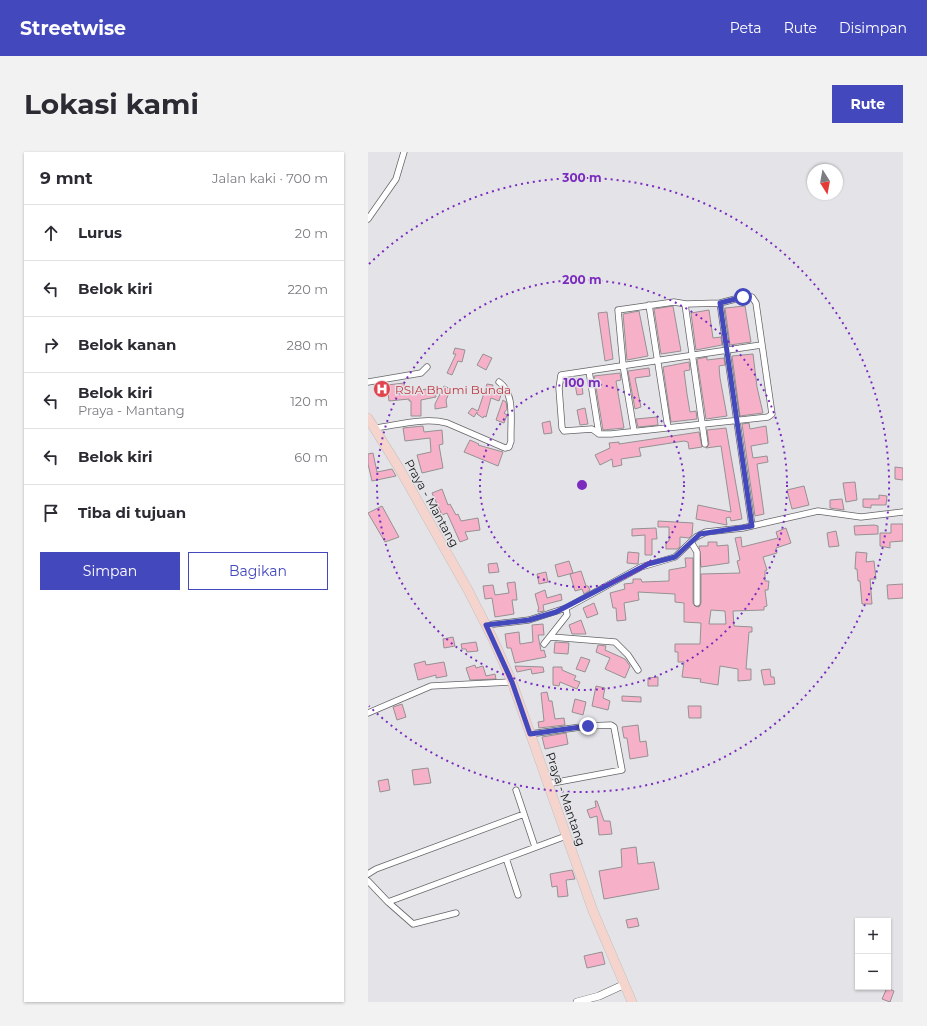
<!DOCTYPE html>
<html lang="id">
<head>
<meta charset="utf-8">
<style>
  :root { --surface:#fff; --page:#f2f2f3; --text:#2b2b33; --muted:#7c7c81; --line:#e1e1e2; --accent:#4448bd }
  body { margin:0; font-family:Montserrat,sans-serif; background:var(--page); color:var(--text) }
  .controls { position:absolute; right:12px; bottom:12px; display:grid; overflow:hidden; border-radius:0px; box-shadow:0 1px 3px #0004 }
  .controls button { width:36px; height:36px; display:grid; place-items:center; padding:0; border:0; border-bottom:1px solid var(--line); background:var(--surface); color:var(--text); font:20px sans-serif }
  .compass { position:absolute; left:439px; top:12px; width:36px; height:36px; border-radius:50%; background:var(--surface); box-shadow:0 1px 3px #0004; rotate:169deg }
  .stop { position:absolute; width:12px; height:12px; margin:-9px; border:3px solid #4448bd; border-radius:50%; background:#fff }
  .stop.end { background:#4448bd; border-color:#fff; box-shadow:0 1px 4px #0008 }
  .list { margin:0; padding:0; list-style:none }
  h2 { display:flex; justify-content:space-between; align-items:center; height:52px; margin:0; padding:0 16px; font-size:17px }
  h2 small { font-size:13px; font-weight:400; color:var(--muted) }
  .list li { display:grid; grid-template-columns:26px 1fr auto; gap:12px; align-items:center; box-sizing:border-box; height:56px; padding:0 16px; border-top:1px solid var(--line) }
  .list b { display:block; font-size:15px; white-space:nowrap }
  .list p { margin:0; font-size:13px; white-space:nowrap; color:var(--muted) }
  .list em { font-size:13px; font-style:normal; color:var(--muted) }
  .actions { display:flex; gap:8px; padding:12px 16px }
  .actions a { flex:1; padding:9px 0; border:1px solid var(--accent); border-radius:0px; text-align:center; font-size:14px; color:var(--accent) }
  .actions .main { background:var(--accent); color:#fff }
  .icon { flex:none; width:22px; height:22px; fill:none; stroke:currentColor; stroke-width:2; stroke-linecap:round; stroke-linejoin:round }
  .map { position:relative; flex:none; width:535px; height:850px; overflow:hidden; border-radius:0px }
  header { display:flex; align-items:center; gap:24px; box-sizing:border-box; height:56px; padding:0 20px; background:var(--accent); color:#fff }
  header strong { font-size:19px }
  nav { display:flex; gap:22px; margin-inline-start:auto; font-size:14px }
  .intro { display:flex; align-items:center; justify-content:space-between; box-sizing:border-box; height:96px; padding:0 24px }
  h1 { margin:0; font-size:28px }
  .button { padding:10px 18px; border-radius:0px; background:var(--accent); color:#fff; font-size:14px; font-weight:700 }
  main { display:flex; gap:24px; padding:0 24px }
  aside { flex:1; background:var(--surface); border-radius:0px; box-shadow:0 1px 3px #0004 }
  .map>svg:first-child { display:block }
  .building { fill:#f6b1c9; stroke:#959192; fill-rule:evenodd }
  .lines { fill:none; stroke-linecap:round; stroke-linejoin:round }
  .minor-casing { stroke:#656568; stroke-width:7 }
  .tertiary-casing { stroke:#656568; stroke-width:8 }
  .primary-casing { stroke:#c2c2c2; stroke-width:10 }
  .minor { stroke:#fff; stroke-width:5.5 }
  .tertiary { stroke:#fff; stroke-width:7 }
  .primary { stroke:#f5d4ce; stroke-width:9 }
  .route { stroke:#4448bd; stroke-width:5 }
  .ring { fill:none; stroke:#7b2cbf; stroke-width:2; stroke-dasharray:2 4 }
  .labels { text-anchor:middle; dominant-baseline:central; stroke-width:3; stroke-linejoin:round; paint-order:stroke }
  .health-label { font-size:12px; fill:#be3a42; stroke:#e4e4e8; text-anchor:start }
  .street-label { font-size:12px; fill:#131314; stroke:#e4e4e8 }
  .centre { fill:#7b2cbf; stroke:#e4e4e8; stroke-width:2 }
  .ring-label { font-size:12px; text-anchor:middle; font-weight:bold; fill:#7b2cbf; stroke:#e4e4e8; stroke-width:3; stroke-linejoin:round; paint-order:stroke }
</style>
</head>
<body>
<header>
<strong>Streetwise</strong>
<nav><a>Peta</a><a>Rute</a><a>Disimpan</a></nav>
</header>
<div class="intro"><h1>Lokasi kami</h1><a class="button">Rute</a></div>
<main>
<aside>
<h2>9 mnt<small>Jalan kaki · 700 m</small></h2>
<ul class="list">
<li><svg class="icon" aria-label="ahead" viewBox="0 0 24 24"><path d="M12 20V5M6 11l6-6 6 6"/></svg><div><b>Lurus</b></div><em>20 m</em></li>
<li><svg class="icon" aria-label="left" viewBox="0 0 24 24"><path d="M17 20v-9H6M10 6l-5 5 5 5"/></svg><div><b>Belok kiri</b></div><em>220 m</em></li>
<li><svg class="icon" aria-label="right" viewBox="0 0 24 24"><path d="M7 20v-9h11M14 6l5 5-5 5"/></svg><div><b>Belok kanan</b></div><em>280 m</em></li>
<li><svg class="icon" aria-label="left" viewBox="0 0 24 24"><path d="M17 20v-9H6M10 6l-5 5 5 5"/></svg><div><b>Belok kiri</b><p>Praya - Mantang</p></div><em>120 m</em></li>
<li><svg class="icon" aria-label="left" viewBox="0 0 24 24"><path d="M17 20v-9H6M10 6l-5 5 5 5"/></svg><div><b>Belok kiri</b></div><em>60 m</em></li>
<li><svg class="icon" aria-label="arrive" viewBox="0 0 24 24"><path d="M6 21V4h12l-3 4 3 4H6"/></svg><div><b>Tiba di tujuan</b></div></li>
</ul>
<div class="actions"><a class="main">Simpan</a><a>Bagikan</a></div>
</aside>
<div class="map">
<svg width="535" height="850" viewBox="0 0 535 850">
  <rect width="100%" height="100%" fill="#e4e4e8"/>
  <path class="building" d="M305 154 313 199 293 202 286 157Z
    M377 154 383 190 362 193 357 156Z
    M341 158 345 186 353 185 354 193 328 198 323 161Z
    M271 159 280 204 259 208 255 162Z
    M239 160 245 207 237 209 230 161Z
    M87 196 97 198 94 210 90 209 84 223 79 221 88 202H85Z
    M115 202 124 206 118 218 109 213Z
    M385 202 389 235 395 261 372 264 364 204Z
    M339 205V208L356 206 357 213 351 214 352 226 359 264 338 267 329 207Z
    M321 210 322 218 316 219 319 242 322 260 328 259 329 267 303 270 295 215Z
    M281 216 282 224 267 226 273 255 267 257 260 219Z
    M252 221 253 228 248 229 256 276 235 278 226 224Z
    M211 226H213L215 242 209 243 207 232 197 234 196 231V229Z
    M36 231 37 240 67 236 68 245 53 248V264H43V249H41V247L21 249 19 233Z
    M119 232 125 233 124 237 134 240 131 249 123 246 118 265 116 264 115 266 109 262V260L106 265 100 261 104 256 110 259Z
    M76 234 83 237 78 248 79 255 67 257V252Z
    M135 248 138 250 139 257 136 261 139 263 136 271 128 268Z
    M217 256 220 272 212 273 209 258Z
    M289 265 290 273 270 275 268 267Z
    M182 269 184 281 176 282 174 271Z
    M381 271 382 277 398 274 400 291 383 294 385 306 399 304 400 310 389 312 396 362 387 364 374 272Z
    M55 274 56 280 74 278 75 292 71 293 75 316 54 321 49 303 63 300 62 286 37 289 35 276Z
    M358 276 374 367 363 369 362 365 358 366 359 373 328 367 330 353 363 360 353 294 338 296 341 292 339 278Z
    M331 280 334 295 321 297 320 290 316 289 271 296 273 304 253 307 254 313 245 315 244 307 232 313 227 303 242 296 241 291 251 290V292Z
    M102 288 111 292 110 293 135 300 130 314 96 300Z
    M5 301 9 320 24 317 28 324 4 329 0 312V302Z
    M527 315 535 316V328L527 327Z
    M487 330 489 348 478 350 475 331Z
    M436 334 441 353 424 357 419 338Z
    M74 337 80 353 82 352 88 363 90 362 93 369 110 366 112 378 97 380 100 387 92 390 79 361 74 363 64 341Z
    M511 343 519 344 518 353H503V356L495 355V347H511Z
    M474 347 476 358 462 356V348Z
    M14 354 31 385 17 390 0 361Z
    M290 369 325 371 324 383 321 386 312 385V395L309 397H298V390L301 389V375H290Z
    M523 372H535V389L522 390V396L512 394V381H523Z
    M506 373 510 374V382L487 383 486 374Z
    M288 376 289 387H284V403H277V383L264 384V377Z
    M418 376 423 391 408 396 409 401 395 405 399 418 397 419V429H401L400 438H397L399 454 396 455V458L365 459 366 474 384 475V480H381L378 517H383V528L370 529V517L352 514 350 533 332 530 333 527 314 525 316 510H310V500H307V492H332L333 471 316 470V451L307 450V442L270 440 271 448 256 451 258 468 249 469 248 456H245L242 441 257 437 256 432 265 431V427H273L274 430 301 429V418L318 415 317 406H325V451L327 454 331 455 333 451V422L372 421 369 409 372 408 367 386 373 385 374 395 410 386 408 380ZM343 458 357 459 358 472H341Z
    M468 379 471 394 461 395 459 381Z
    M340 390H349V394L360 393 361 411 333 415 331 394H340Z
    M260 400 271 401 270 412 259 411Z
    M488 400 499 401 498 410 506 409 508 427H502L504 452H494L492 429H490L489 417H487Z
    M201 409 205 421 190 425 187 413Z
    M129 411 131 420 121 421 120 412Z
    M213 419 218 434H220L222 438 216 442 214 437 207 439 202 422Z
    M178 420 180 430 171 432 169 422Z
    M147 430 149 448H144L146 462 127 465 124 446 117 447 115 434 125 433 127 443 141 441 139 431Z
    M535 432V446L520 447 519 433Z
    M177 438 179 446 193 442 194 448 175 453 176 459 170 460V457H171L167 442Z
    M226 451 230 462 219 466 215 456Z
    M213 468 218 482H204L201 473Z
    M175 472 176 483H170L173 499 176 498 178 505 147 511 143 496H139L137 482 151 480 152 492 165 490 164 473Z
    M85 485 87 494 76 496 75 487Z
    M108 490 110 499 99 500 98 497H94L93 492Z
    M187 490 201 491 200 502 186 501Z
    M230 493 238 494 237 498 257 507 262 514 257 526 237 517 242 506 228 500Z
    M213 505 222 508 217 520 208 517Z
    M57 509 58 513 76 510 79 524 68 526V523L50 528 46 512Z
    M107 513 108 516 115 514 118 524 127 522 128 527 102 528 98 516Z
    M147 514 175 515 176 520 164 522 163 517 149 520Z
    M185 515H194V518L208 524 206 528 212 530 209 537 192 530 191 534 185 533Z
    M402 517 403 525H406L407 532 396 533 393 518Z
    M290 525V534H280V526Z
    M228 534 237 536 235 546 242 549 240 558 224 554Z
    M179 540 181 549H184L187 567 196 566 197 573 171 576 170 570 176 569 173 541Z
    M254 544 273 545V550L254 549Z
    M207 547 218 550 215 563 204 560Z
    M34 552 38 565 29 568 25 555Z
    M320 554H333V566H321Z
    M270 573 272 590 278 589 280 604 262 607 259 586H256L254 575Z
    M198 581 200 592 177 597 174 585Z
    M60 616 63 631 46 633 44 618Z
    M20 627 22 638 12 640 10 629Z
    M227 649H229L236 669H242L244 682 231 683 229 664 222 666 219 658 228 655Z
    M268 695 270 712 286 710 291 737 236 747 231 719 254 715 253 697Z
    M204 718 207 727 198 728 200 744 190 745 189 734 184 735 182 722Z
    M269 766 271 774 260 776 258 768Z
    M234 800 237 812 219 816 216 804Z
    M519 836 526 839 522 850 514 847Z"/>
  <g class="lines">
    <g class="minor-casing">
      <path id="minor" d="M0 67 28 27 36 0
        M352 151 384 374
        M317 152 337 292
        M281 153 300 276
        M221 219 231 282
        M0 230 53 221 59 215
        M7 276C30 273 56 265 79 271L137 296 141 295 143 289C142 270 148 242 131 230
        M266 279 255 213 250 158 306 150 318 152 352 151 375 145H384L388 151 404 262 400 265 243 282H231L224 277 196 279 194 276 191 236 193 223C260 213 326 203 393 193
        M323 390 329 400V451
        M118 473 161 468 198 456 273 415 307 405 328 385 338 380 375 376 450 359 493 365 535 360
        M183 485 247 490 260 503 270 518
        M176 492 199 463 198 456
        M0 561 63 534 144 530
        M162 582 220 574 243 573 246 575 254 618 179 632
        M148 638 167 695
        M138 706 150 743
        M0 722 8 717 156 662
        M0 729 20 750 45 772 88 761
        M20 750 198 684"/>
    </g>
    <g class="tertiary-casing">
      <path id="tertiary" d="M209 850 231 844 255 833"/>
    </g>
    <g class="primary-casing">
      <path id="primary" d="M0 266 31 316 100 438 125 487 144 530 225 759 264 850"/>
    </g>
    <use href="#minor" class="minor"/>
    <use href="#tertiary" class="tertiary"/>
    <use href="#primary" class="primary"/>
  </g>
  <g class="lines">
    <path class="route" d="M220 574 162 582 144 530 118 473 161 468 188 460 280 412 307 405 332 382 384 374 352 151 375 145"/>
  </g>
  <g class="ring">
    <circle cx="214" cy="333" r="102"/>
    <circle cx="214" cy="333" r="205"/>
    <path d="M1 112A307 307 0 1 1 1 554"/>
  </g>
  <defs>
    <g id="hospital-disc" transform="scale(0.9)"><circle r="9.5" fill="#e0444e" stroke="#e4e4e8"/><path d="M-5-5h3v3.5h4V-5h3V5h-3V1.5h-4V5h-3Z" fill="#fff"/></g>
  </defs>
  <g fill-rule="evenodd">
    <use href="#hospital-disc" x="14" y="237"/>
  </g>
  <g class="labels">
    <g class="health-label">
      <text x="27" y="237">RSIA Bhumi Bunda</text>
    </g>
    <g class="street-label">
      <text transform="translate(64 351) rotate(61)">Praya - Mantang</text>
      <text transform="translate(198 647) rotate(71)">Praya - Mantang</text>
    </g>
  </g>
  <circle cx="214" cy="333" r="6" class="centre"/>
  <g class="ring-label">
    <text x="214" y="30">300 m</text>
    <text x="214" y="132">200 m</text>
    <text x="214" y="235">100 m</text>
  </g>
</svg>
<div class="controls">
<button>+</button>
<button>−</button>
</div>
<svg class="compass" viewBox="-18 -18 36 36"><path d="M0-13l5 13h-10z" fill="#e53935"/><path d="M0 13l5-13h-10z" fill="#7c7c81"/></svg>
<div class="stop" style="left:375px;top:145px"></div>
<div class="stop end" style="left:220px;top:574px"></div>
</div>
</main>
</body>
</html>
